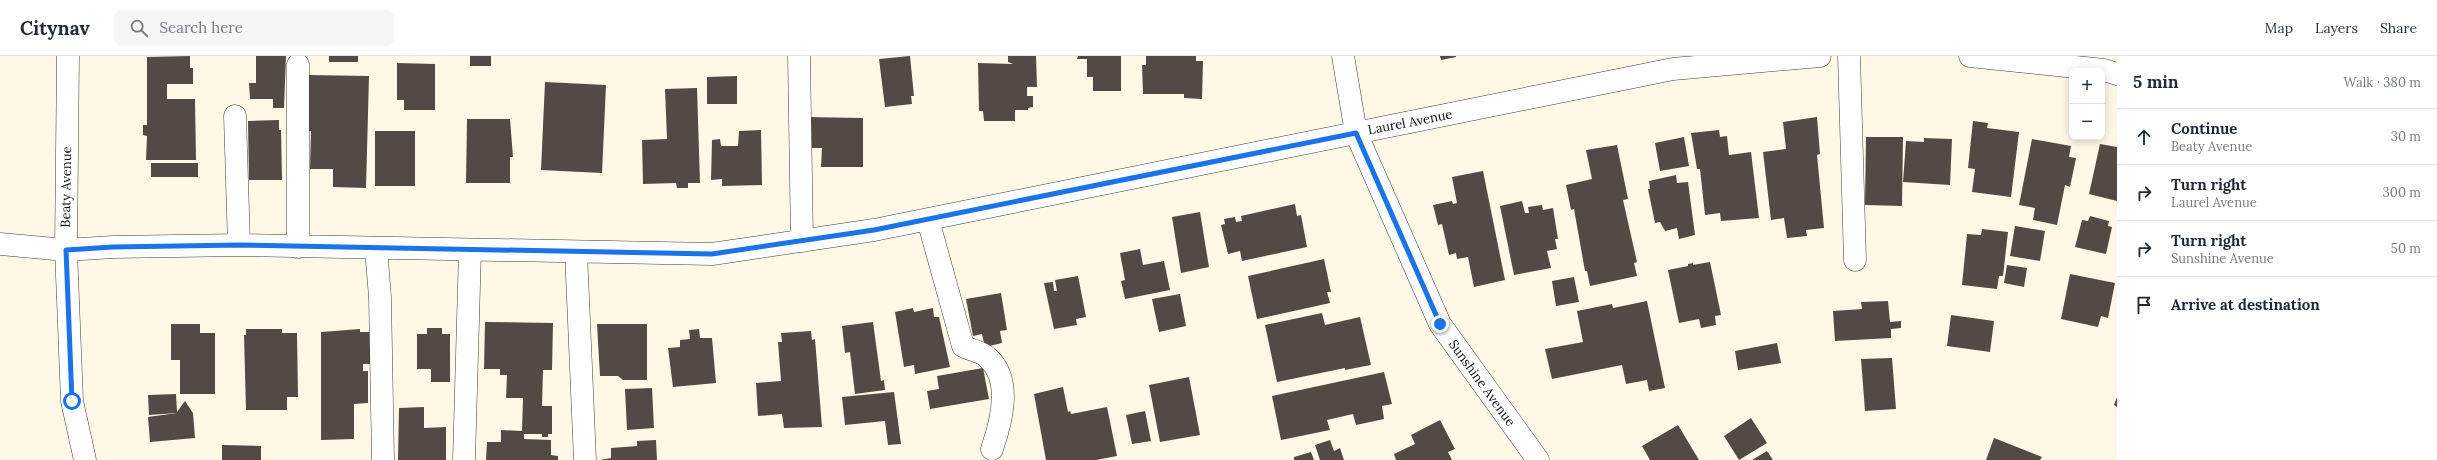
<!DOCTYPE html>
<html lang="en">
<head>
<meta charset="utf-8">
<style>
  :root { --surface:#fff; --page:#f6f6f7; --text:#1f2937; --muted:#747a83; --line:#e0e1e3 }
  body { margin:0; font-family:Lora,serif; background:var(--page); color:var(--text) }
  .controls { position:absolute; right:12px; top:12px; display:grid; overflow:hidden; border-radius:8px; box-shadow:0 2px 10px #0003 }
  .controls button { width:36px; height:36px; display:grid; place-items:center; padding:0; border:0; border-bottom:1px solid var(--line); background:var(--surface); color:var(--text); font:20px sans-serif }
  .stop { position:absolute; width:12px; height:12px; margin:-9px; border:3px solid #1a73e8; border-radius:50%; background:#fff }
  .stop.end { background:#1a73e8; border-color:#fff; box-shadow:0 1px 4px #0008 }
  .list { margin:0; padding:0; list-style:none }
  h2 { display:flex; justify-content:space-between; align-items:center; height:52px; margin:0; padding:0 16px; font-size:17px }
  h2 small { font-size:13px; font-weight:400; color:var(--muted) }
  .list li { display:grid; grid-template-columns:26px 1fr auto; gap:12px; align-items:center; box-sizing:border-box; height:56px; padding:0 16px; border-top:1px solid var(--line) }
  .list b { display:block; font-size:15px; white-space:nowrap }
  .list p { margin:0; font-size:13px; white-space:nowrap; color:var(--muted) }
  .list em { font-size:13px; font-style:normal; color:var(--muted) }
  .icon { flex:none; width:22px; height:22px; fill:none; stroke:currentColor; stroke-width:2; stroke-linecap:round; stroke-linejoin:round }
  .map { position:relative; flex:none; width:2117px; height:404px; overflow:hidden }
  header { display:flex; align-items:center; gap:24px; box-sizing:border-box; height:56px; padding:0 20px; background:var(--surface); border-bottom:1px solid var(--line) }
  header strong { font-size:19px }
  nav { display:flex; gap:22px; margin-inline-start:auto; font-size:14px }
  .search { width:280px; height:36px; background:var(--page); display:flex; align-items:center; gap:10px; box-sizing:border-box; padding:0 14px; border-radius:8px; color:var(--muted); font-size:15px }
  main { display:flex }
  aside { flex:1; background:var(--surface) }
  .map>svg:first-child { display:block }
  .building { fill:#544a45 }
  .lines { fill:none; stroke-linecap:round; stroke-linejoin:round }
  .minor-casing { stroke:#3d3d3d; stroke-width:23 }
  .minor { stroke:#fff; stroke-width:22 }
  .route { stroke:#1a73e8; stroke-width:5 }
  .labels { text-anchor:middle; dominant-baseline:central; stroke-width:4; stroke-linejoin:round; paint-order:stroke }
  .street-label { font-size:13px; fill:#0a0a0a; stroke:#fff }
</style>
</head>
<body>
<header>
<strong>Citynav</strong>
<div class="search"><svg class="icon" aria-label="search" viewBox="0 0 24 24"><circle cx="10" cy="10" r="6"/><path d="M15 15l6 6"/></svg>Search here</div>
<nav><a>Map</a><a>Layers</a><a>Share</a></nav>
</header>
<main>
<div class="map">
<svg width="2117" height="404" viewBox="0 0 2117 404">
  <rect width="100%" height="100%" fill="#fff8e7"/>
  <path class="building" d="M190 0V12H193V28H167V43H195L196 104H146L147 80 143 79V69H147V1Z
    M256 0H286L284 52H273V43H250L249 27H256Z
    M329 0H358V6H329Z
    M470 0H491V10H470Z
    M910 0 914 40H911L912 48 885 51 879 3Z
    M1008 0H1036L1037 31H1027V40H1033V51L1028 52V54H1015V65H984L983 55H979L978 7 1013 8 1008 6Z
    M1078 0H1121V35H1093V21H1087V3H1077Z
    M1146 0H1196V5H1203L1202 43 1184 42V38H1143L1142 9H1146Z
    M1440 0H1456V1L1441 4Z
    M397 7 435 8V54H404V44H397Z
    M307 19 369 20 366 132 333 131V113H310L311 75H306Z
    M737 20V48H707V21Z
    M545 26 606 29 602 117 541 114Z
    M697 32 700 127H688V132H677L676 127 643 128 642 84 667 83 665 33Z
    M806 61 863 62V111H821L822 92H806Z
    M1817 61 1820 98 1817 99 1824 172 1806 174 1807 180 1787 182 1784 162 1771 164 1763 96 1786 93 1783 66Z
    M467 63H510L513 101H510V127H466Z
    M279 64V74H281L282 124H249L248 65Z
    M1973 65 1988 67 1987 72 2019 76 2011 141 1972 136 1975 113 1968 112Z
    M761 74 762 129 722 130V123L711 124 712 84 720 83 721 90H738L739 75Z
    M1719 74 1720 81 1727 80 1729 99 1751 96 1759 162 1721 165 1720 157 1705 159 1700 113H1697L1691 77Z
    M375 75H415V130H375Z
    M1684 81 1689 110 1660 115 1655 87Z
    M1866 81H1903L1902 150 1865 149Z
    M1924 82 1952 83 1950 129 1903 126 1906 85 1924 86Z
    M2032 83 2071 90 2069 101 2076 102 2070 131 2065 129 2057 169 2033 164 2035 152 2019 149Z
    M2100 88 2117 91V145L2089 138Z
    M1617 89 1628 143 1623 144 1637 206 1634 207 1637 220 1590 230 1587 215H1585L1574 153 1571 154 1566 129 1592 123 1586 94Z
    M151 107H198V121H151Z
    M1483 115 1505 224 1474 231 1468 201 1457 203 1456 197 1449 199 1442 168 1438 169 1433 149 1452 145 1453 148 1457 147 1452 121Z
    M1676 119 1677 127 1688 126 1695 179 1679 183 1677 172 1665 175 1660 166 1655 167 1648 133H1650L1649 125Z
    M1522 145 1525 157H1529L1528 151 1542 149 1543 154 1553 152 1558 183H1555L1557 193 1547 195 1551 212 1514 219 1500 150Z
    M1295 148 1297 160 1301 159 1307 191 1242 205 1240 195 1228 198 1221 169 1225 168 1224 163 1235 161 1236 166 1242 165 1241 160Z
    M1200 156 1209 211 1181 217 1172 161Z
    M2090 160 2109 165 2108 170 2112 171 2106 198 2075 191 2082 164 2088 165Z
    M2015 170 2045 175 2040 205 2010 200Z
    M1982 173 2008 176 2003 220H1999L1997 233 1962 229 1967 178 1981 179Z
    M1140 193 1143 209 1164 205 1170 234 1125 243 1121 225 1125 224 1120 197Z
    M1324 203 1331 236H1327L1330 247 1257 263 1248 220Z
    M1710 206 1721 259 1715 260 1716 269 1701 272 1699 263 1679 267 1668 214 1688 210V208L1693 207V209Z
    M2007 209 2027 212 2024 231 2004 227Z
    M2070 218 2115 227 2108 262 2101 260 2098 271 2061 263Z
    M1078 220 1086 261 1076 263 1077 269 1054 273 1044 227 1053 226 1054 235H1057L1055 224Z
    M1574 221 1579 246 1556 250 1552 225Z
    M1001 237 1007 274 1000 275 1002 287 985 291 982 278 973 280 966 243Z
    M1180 238 1186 270 1159 276 1152 243Z
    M1647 245 1665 332 1649 335 1647 324 1626 328 1622 309 1552 323 1545 293 1583 286 1577 255 1612 248 1613 252Z
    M1888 245 1890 266 1901 265V272L1891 273V282L1835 285 1833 255 1862 253 1861 246Z
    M913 252 914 256 933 252 934 261H939L950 311 915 318 914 309 904 311 895 256Z
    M1322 257 1325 269 1360 261 1371 309 1345 314V312L1277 326 1265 269Z
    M1951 259 1994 265 1990 296 1947 290Z
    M485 266 553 267 552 314H543L542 350H552V378H548V381H542V378H524V383L551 384V399L558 400V404H486L487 386H501V374L522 375 523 342H506L507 319H500V313H484Z
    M873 266 881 325 884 324 885 334 855 338 850 296 845 297 842 270Z
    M171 268H200V277H215V338H180V304H171Z
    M597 268H647V324H623L618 320H600Z
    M427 272H442V278H450V326H431V313H417V278H427Z
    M246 273H282V277H297L298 341H287V354H246L244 279H246Z
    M360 273V276H375L376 308H363V315H368V347L354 348V383L321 384V276Z
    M699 273 700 282H712L716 327 673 331 668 292 680 291V284L690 283 689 274Z
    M811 275 812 284 815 283 822 371 784 372 782 358 758 360 756 327 781 325 778 286H782L781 277Z
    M1777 287 1781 307 1738 314 1735 295Z
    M1892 302 1896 353 1865 355 1861 303Z
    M983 312 989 343 930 353 927 335 939 333 937 320Z
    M1384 316 1392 348 1382 350 1384 363 1356 369 1353 358 1327 364 1330 374 1281 384 1272 340Z
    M1189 321 1200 379 1160 386 1149 329Z
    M1063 331 1068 356 1070 355 1071 358 1107 351 1117 400 1096 404H1046L1034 338Z
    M652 332 654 372 627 374 625 333Z
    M894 336 901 388 888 389 885 365 845 369 842 341Z
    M176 338 177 356 185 345 193 357 195 382 150 386 148 361 177 357 149 359 148 339Z
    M2117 341V351L2114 349Z
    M424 351V372L446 371V404H398L399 352Z
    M1145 355 1151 385 1132 388 1126 359Z
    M1751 362 1767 387 1739 404 1724 380Z
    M1440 364 1455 393 1448 396 1452 404H1396L1394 398 1415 388 1411 379Z
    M1678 369 1699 404H1650L1642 390Z
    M1994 382 2042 401 2040 404H1986Z
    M656 384 657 404H600L611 402V392L637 390V385Z
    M1330 384 1334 395 1340 392 1344 404H1320L1315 389Z
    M222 389 261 390V404H222Z
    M1767 395 1773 404H1752Z
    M1311 396 1314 404H1294V401Z"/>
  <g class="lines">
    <g class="minor-casing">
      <path id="minor" d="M68 0 66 194 72 345 85 404
        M799 0 802 185
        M1343 0 1356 77 1440 268 1538 404
        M1849 0 1855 204
        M1970 0 2104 14 2117 18
        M298 9V191
        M235 60 239 189
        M928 164 963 290C970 294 983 296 988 302 1013 324 1001 367 992 393
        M0 188 66 194 113 191 239 189 712 198 874 174 1673 13 1820 0
        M376 192 380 241 383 404
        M576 196 585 404
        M464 404 470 194"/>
    </g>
    <use href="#minor" class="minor"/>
  </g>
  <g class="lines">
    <path class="route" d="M72 345 66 194 113 191 239 189 712 198 874 174 1356 77 1440 268"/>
  </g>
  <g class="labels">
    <g class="street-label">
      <text transform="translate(1410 66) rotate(-11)">Laurel Avenue</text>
      <text transform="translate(66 131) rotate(-89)">Beaty Avenue</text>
      <text transform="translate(1482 327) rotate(54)">Sunshine Avenue</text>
    </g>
  </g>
</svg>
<div class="controls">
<button>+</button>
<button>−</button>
</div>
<div class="stop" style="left:72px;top:345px"></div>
<div class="stop end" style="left:1440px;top:268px"></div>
</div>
<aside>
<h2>5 min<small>Walk · 380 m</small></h2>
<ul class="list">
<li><svg class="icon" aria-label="ahead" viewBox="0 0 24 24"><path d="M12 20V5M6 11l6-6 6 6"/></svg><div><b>Continue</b><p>Beaty Avenue</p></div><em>30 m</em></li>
<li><svg class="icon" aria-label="right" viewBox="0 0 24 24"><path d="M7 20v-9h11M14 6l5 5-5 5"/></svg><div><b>Turn right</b><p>Laurel Avenue</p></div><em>300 m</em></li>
<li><svg class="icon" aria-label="right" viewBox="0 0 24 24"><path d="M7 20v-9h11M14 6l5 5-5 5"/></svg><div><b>Turn right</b><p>Sunshine Avenue</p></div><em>50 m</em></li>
<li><svg class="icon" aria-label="arrive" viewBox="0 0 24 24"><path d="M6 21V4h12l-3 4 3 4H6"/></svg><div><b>Arrive at destination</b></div></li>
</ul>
</aside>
</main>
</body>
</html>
